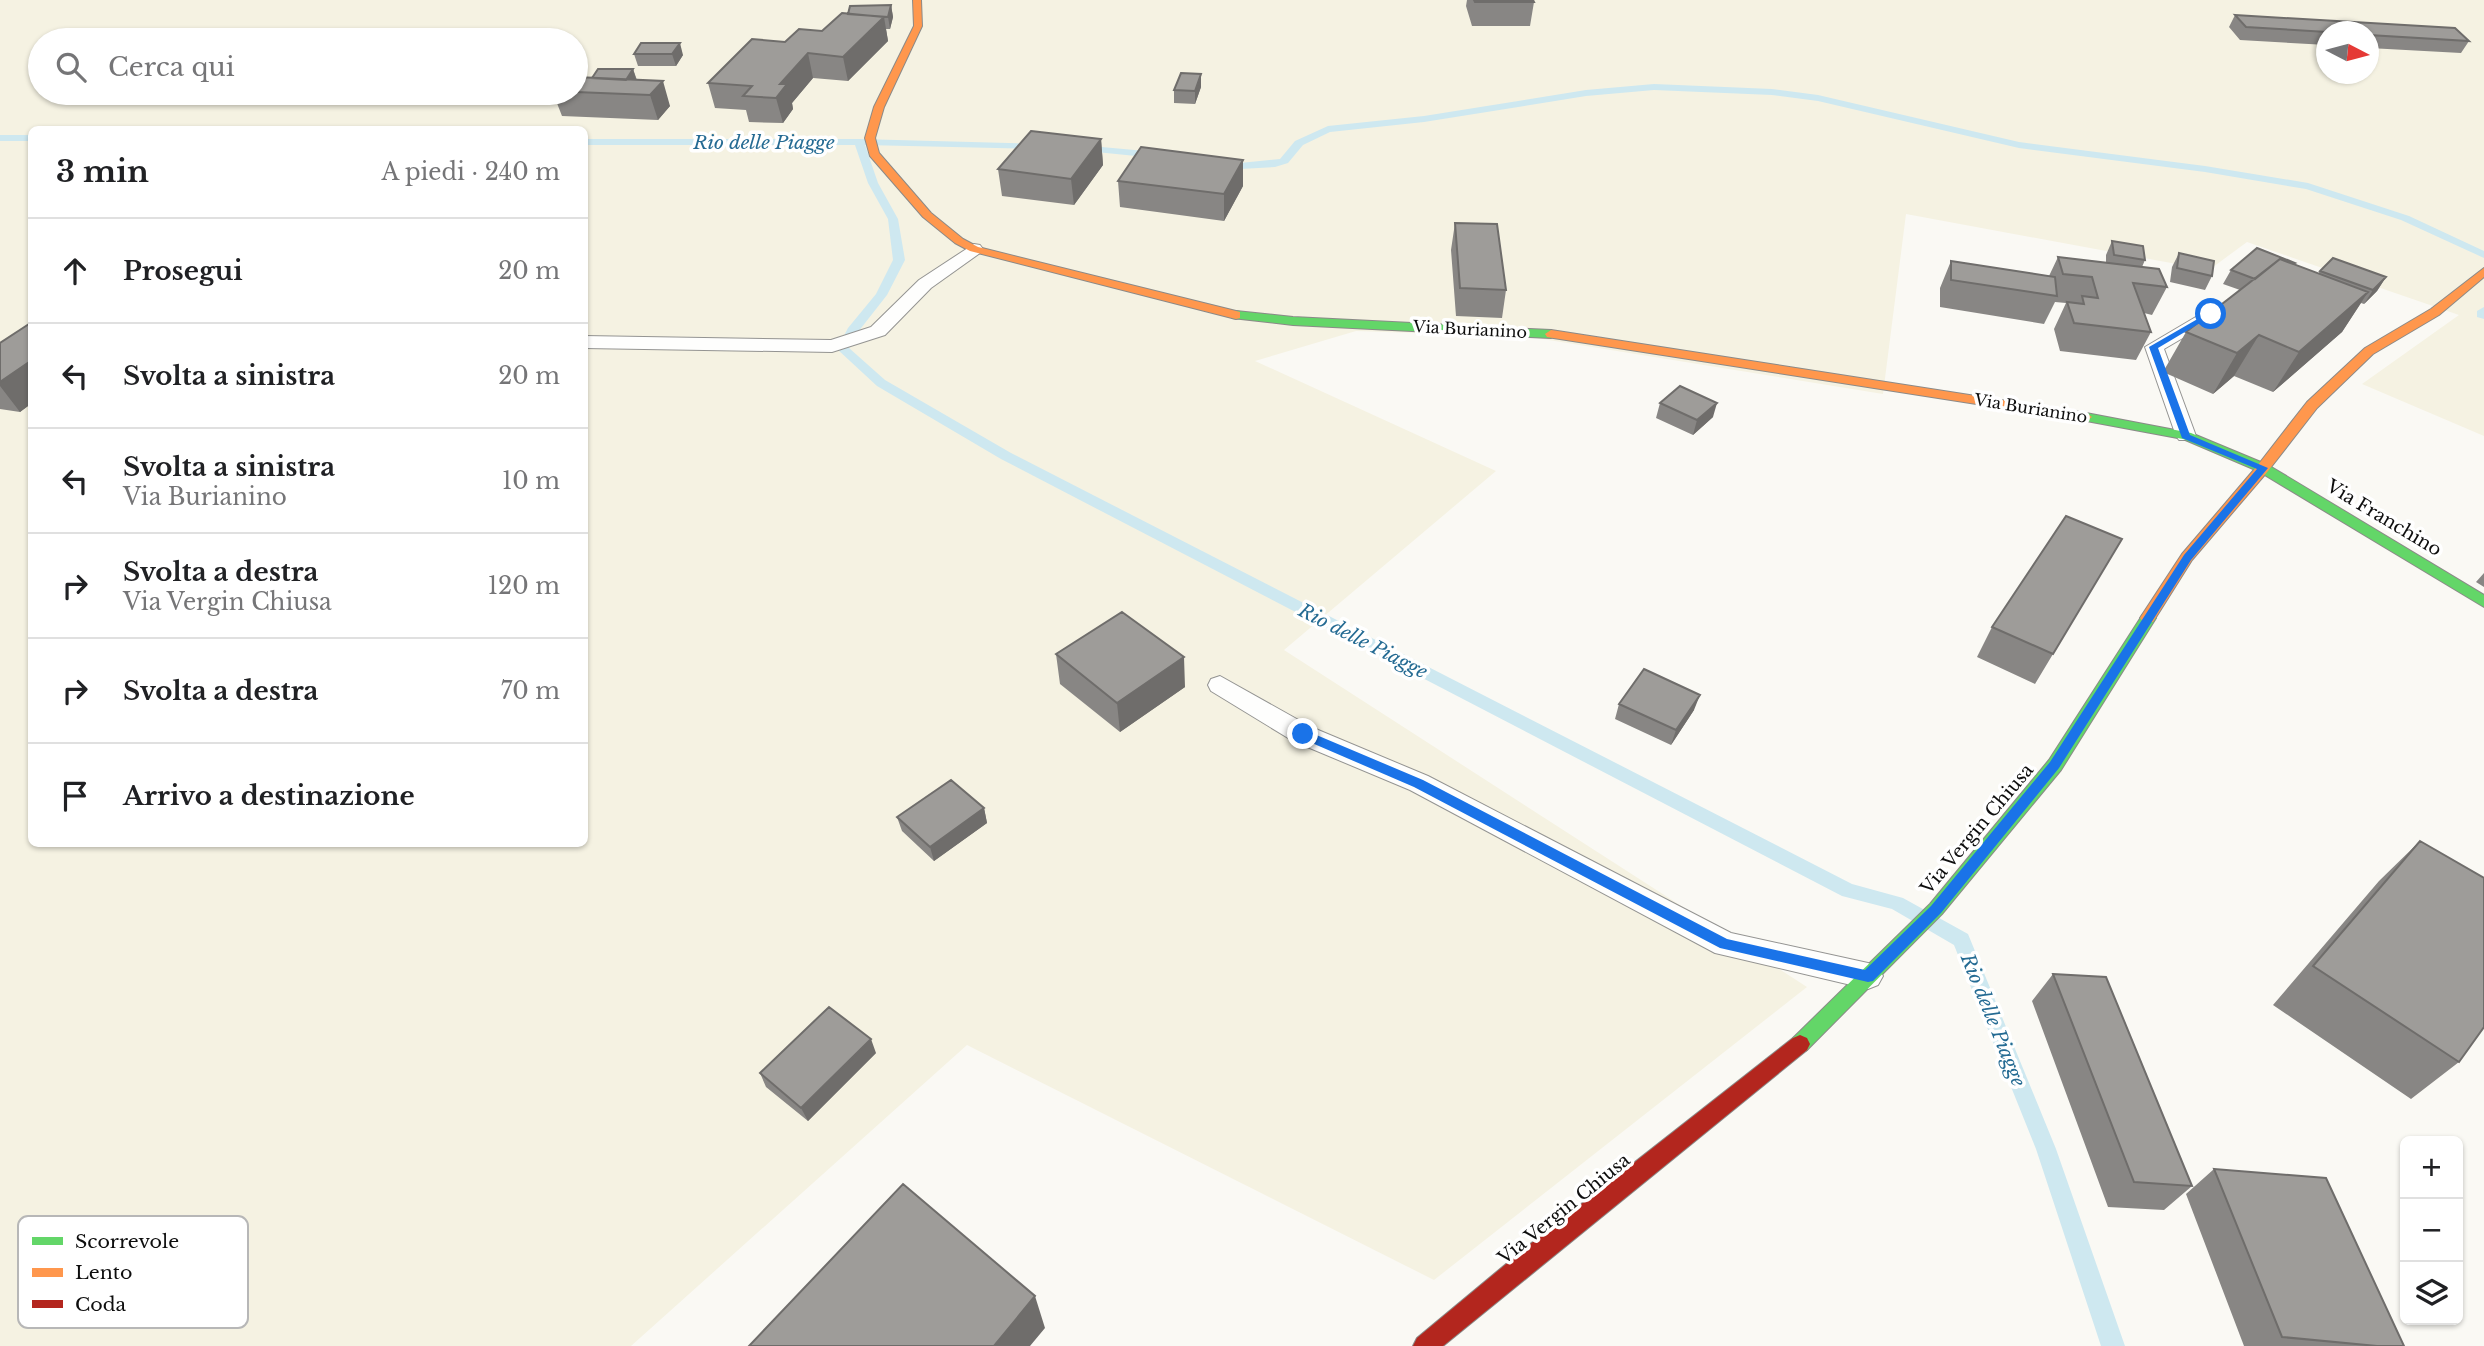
<!DOCTYPE html>
<html lang="it">
<head>
<meta charset="utf-8">
<style>
  :root { --surface:#fff; --page:#f6f6f6; --text:#202124; --muted:#757577; --line:#e0e0e0 }
  body { margin:0; font-family:"Libre Baskerville",serif; background:var(--page); color:var(--text) }
  .controls { position:absolute; right:21px; bottom:21px; display:grid; overflow:hidden; border-radius:10px; box-shadow:0 2px 5px #0004 }
  .controls button { width:63px; height:63px; display:grid; place-items:center; padding:0; border:0; border-bottom:2px solid var(--line); background:var(--surface); color:var(--text); font:35px sans-serif }
  .compass { position:absolute; left:2316px; top:21px; width:63px; height:63px; border-radius:50%; background:var(--surface); box-shadow:0 2px 5px #0004; rotate:96deg }
  .stop { position:absolute; width:21px; height:21px; margin:-16px; border:5px solid #1a73e8; border-radius:50%; background:#fff }
  .stop.end { background:#1a73e8; border-color:#fff; box-shadow:0 2px 7px #0008 }
  .list { margin:0; padding:0; list-style:none }
  h2 { display:flex; justify-content:space-between; align-items:center; height:91px; margin:0; padding:0 28px; font-size:30px }
  h2 small { font-size:23px; font-weight:400; color:var(--muted) }
  .list li { display:grid; grid-template-columns:46px 1fr auto; gap:21px; align-items:center; box-sizing:border-box; height:105px; padding:0 28px; border-top:2px solid var(--line) }
  .list b { display:block; font-size:26px; white-space:nowrap }
  .list p { margin:0; font-size:23px; white-space:nowrap; color:var(--muted) }
  .list em { font-size:23px; font-style:normal; color:var(--muted) }
  .icon { flex:none; width:38px; height:38px; fill:none; stroke:currentColor; stroke-width:2; stroke-linecap:round; stroke-linejoin:round }
  .map { position:relative; flex:none; width:2484px; height:1346px; overflow:hidden }
  .search { position:absolute; background:var(--surface); box-shadow:0 2px 5px #0004; left:28px; top:28px; width:560px; height:77px; display:flex; align-items:center; gap:18px; box-sizing:border-box; padding:0 24px; border-radius:38px; color:var(--muted); font-size:26px }
  .panel { position:absolute; background:var(--surface); box-shadow:0 2px 5px #0004; left:28px; top:126px; width:560px; height:721px; border-radius:10px }
  .map>svg:first-child { display:block }
  .farmland { fill:#f5f2e2; fill-rule:evenodd }
  .lines { fill:none; stroke-linecap:round; stroke-linejoin:round }
  .stream { fill:#cee8f0; fill-rule:evenodd }
  .lane-casing { stroke:#949492; stroke-width:2 }
  .fast-casing { stroke:#8b8a88; stroke-width:2 }
  .slow-casing { stroke:#8b8a88; stroke-width:2 }
  .jam-casing { stroke:#8b8a88; stroke-width:2 }
  .lane { fill:#fefefd; fill-rule:evenodd }
  .fast { fill:#63d668; fill-rule:evenodd }
  .slow { fill:#ff974d; fill-rule:evenodd }
  .jam { fill:#b3261e; fill-rule:evenodd }
  .wall { fill:#888684 }
  .shaded-wall { fill:#6f6d6b }
  .building { fill:#9e9c99; stroke:#6f6d6b; stroke-width:2 }
  .route { fill:#1a73e8 }
  .labels { text-anchor:middle; dominant-baseline:central; stroke-width:7; stroke-linejoin:round; paint-order:stroke }
  .far-street-label { font-size:16px; fill:#0e0e0e; stroke:#fff }
  .street-label { font-size:18px; fill:#0e0e0e; stroke:#fff }
  .water-label { font-size:19px; font-style:italic; fill:#256b93; stroke:#fff }
  .key { fill:#fff; stroke:#b7b7b7; stroke-width:2 }
  .key-label { font-size:19px; fill:#0e0e0e }
</style>
</head>
<body>
<div class="map">
<svg width="2484" height="1346" viewBox="0 0 2484 1346">
  <rect width="100%" height="100%" fill="#faf9f4"/>
  <path class="farmland" d="M0 0H2484V436L2362 384 2459 315 2247 242 2209 270 1906 214 1883 394 1530 337 1356 331 1255 361 1496 471 1284 650 1807 987 1434 1280 967 1045 631 1346H0ZM2326 32H2368V74H2326ZM40 40H576V93H40ZM32 130H584V844H32Z"/>
  <g class="lines">
    <path class="stream" d="M1654 84 1772 89 1818 95 2019 142 2205 166 2308 183 2409 216 2484 251V258L2401 220 2306 189 2205 172 2019 148 1818 101 1772 95 1654 90 1586 96 1424 122 1330 132 1303 145 1288 163 1275 167 1240 169 1218 163 1223 160 1240 163 1280 159 1295 141 1328 126 1424 116 1586 90Z
      M0 135H32V141H0Z
      M584 139H859L1041 144V148L1037 149 865 145 878 183 898 219 905 260 887 295 858 332 849 348 885 380 1011 453 1852 884 1903 898 1968 934 2056 1149 2125 1346H2101L2036 1149 1954 945 1892 909 1842 896 1001 459 877 386 837 349 848 328 876 294 893 260 888 219 868 183 855 145H584Z
      M1080 145 1156 152 1161 155 1156 158 1076 150 1075 148Z
      M2484 307V319L2477 317V311Z"/>
    <g class="lane-casing">
      <path id="lane" d="M974 244 980 245 983 249 980 253 931 288 885 335 832 352 584 348V336L831 340 871 327 919 280Z
        M2211 308 2220 314 2217 318 2164 349 2196 436 2193 440H2179L2176 436 2145 347Z
        M1220 676 1311 727 1428 776 1731 933 1868 963 1878 967 1883 976 1878 985 1868 989 1715 953 1410 790 1293 741 1211 691 1208 685 1211 679Z"/>
    </g>
    <g class="fast-casing">
      <path id="fast" d="M1236 311 1293 317 1551 330 1557 334 1551 338 1293 325 1232 318V312Z
        M2086 413 2191 433 2268 465 2484 595V607L2258 471 2183 439 2081 420V414Z
        M2148 613 2156 618 2061 770 1942 914 1807 1050 1800 1053 1793 1050 1790 1044 1793 1038 1930 904 2049 760 2143 614Z"/>
    </g>
    <g class="slow-casing">
      <path id="slow" d="M913 0H921L922 26 884 107 875 138 879 153 931 213 963 239 978 247 1240 312V318L1236 319 970 251 955 243 923 217 870 156 865 138 874 107 914 26Z
        M2484 268V277L2439 315 2373 354 2317 408 2268 471 2192 560 2153 622H2143L2140 618 2182 554 2258 465 2307 402 2365 348 2431 309Z
        M1551 330 2086 413 2092 417 2086 421 1547 337 1545 334Z"/>
    </g>
    <g class="jam-casing">
      <path id="jam" d="M1800 1035 1807 1038 1810 1044 1807 1050 1443 1346H1413L1417 1338 1529 1245 1793 1038Z"/>
    </g>
    <use href="#lane" class="lane"/>
    <use href="#fast" class="fast"/>
    <use href="#slow" class="slow"/>
    <use href="#jam" class="jam"/>
  </g>
  <path class="wall" d="M1467 0H1533L1534 2 1530 26H1472L1466 6Z
    M891 5 893 17 890 29H886L888 41 848 81 813 78 792 103 793 109 783 123 749 122 746 110 715 108 708 83 822 31 848 14Z
    M2235 15 2469 41 2461 53 2369 48V32H2327V45L2240 40 2229 27Z
    M641 43 683 55 676 66H638L634 54Z
    M633 69 637 80 670 106 658 120 562 116 553 93H576V77L592 78Z
    M1201 87 1195 104 1174 103V90Z
    M1101 139 1103 165 1074 205 1002 196 998 169Z
    M1118 181 1243 186 1224 221 1120 207Z
    M1455 223 1506 290 1502 318 1456 316 1451 250Z
    M2112 241 2145 260 2142 267 2167 287 2152 315 2144 313 2151 332 2136 360 2060 351 2054 329 2066 303 2055 302 2044 324 1940 307V288L1951 261 2049 276 2058 257 2106 263V255Z
    M2179 253 2212 276 2205 290 2170 282 2172 267Z
    M2295 263 2294 265 2318 274 2320 271 2386 277 2377 291 2364 304 2361 303 2342 332 2273 392 2234 376 2213 394 2163 372 2186 332 2240 290 2223 284 2231 270Z
    M32 322V403L20 412 0 409V343Z
    M1660 403 1713 417 1693 435 1656 418Z
    M2122 539 2035 684 1977 657 1992 627Z
    M2484 573V587L2476 582Z
    M1056 654 1185 687 1120 732 1060 684Z
    M1619 704 1694 710 1671 745 1615 719Z
    M984 808 987 823 934 861 902 831 897 817Z
    M2420 841 2459 1062 2411 1099 2273 1005 2379 881Z
    M2053 974 2192 1186 2164 1210 2108 1207 2032 1001Z
    M876 1053 808 1121 766 1087 760 1073Z
    M2214 1169 2404 1346H2244L2186 1194Z"/>
  <path class="shaded-wall" d="M891 5 893 17 890 29 888 17Z
    M884 17 888 41 848 81 843 57Z
    M680 43 683 55 676 66 672 54Z
    M808 53 813 78 792 103 793 109 783 123 776 98 780 84Z
    M633 69 637 82 628 95 624 83Z
    M1201 74V87L1195 104V91Z
    M663 81 670 106 658 120 650 95Z
    M1101 139 1103 165 1074 205 1071 179Z
    M1243 160V186L1224 221V194Z
    M2386 277 2377 291 2364 304 2373 290Z
    M2368 292 2342 332 2273 392 2299 352Z
    M2259 335 2234 376 2213 394 2237 353Z
    M32 360V403L20 412 0 386V382Z
    M1717 403 1713 417 1693 435 1697 420Z
    M1184 657 1185 687 1120 732 1117 703Z
    M1700 695 1694 710 1671 745 1676 730Z
    M984 808 987 823 934 861 930 847Z
    M871 1039 876 1053 808 1121 801 1108Z
    M1035 1296 1045 1328 1030 1346H994Z"/>
  <path class="building" d="M1474 0H1533L1534 2H1475Z
    M891 5 888 17 848 14 850 6Z
    M842 13 884 17 843 57 808 53 780 84H787L776 98 743 96 752 86 708 83 752 39 785 42 799 29 822 31Z
    M2235 15 2455 28 2469 41 2369 35V32H2327L2246 27Z
    M641 43H680L672 54H634Z
    M598 69H633L626 80 592 78Z
    M1181 73 1201 74 1195 91 1174 90Z
    M576 77 663 81 650 95 576 92Z
    M1031 131 1101 139 1071 179 998 169Z
    M1141 147 1243 160 1224 194 1118 181Z
    M1455 223 1497 224 1506 290 1460 288Z
    M2112 241 2143 246 2145 260 2114 255Z
    M2257 248 2295 263 2293 264 2280 259 2255 279 2231 270Z
    M2179 253 2214 261 2212 276 2177 268Z
    M2058 257 2159 269 2167 287 2133 283 2151 332 2074 323 2067 302 2084 304 2082 296 2098 298 2092 277 2063 274Z
    M2333 258 2386 277 2373 290 2320 271Z
    M2280 259 2368 292 2299 352 2259 335 2237 353 2186 332Z
    M1951 261 2055 277 2057 296 1951 280Z
    M32 322V360L0 382V343Z
    M1680 386 1717 403 1697 420 1660 403Z
    M2066 516 2122 539 2053 654 1992 627Z
    M1122 612 1184 657 1117 703 1056 654Z
    M1644 669 1700 695 1676 730 1619 704Z
    M951 780 984 808 930 847 897 817Z
    M2420 841 2484 878V1027L2459 1062 2313 966Z
    M2053 974 2106 977 2192 1186 2134 1182Z
    M829 1007 871 1039 801 1108 760 1073Z
    M2214 1169 2326 1178 2404 1346H2377L2282 1337Z
    M903 1184 1035 1296 994 1346H749Z"/>
  <path class="route" d="M2208 313 2215 314 2158 348 2190 435 2268 468 2191 560 2059 768 1941 913 1873 981 1868 982 1720 948 1414 787 1298 737 1297 734 1298 731H1307L1423 780 1727 939 1865 970 1931 906 2050 762 2184 555 2257 469 2182 438 2149 347Z"/>
  <g class="labels">
    <g class="far-street-label">
      <text transform="translate(1470 329) rotate(3)">Via Burianino</text>
      <text transform="translate(2031 408) rotate(9)">Via Burianino</text>
    </g>
    <g class="street-label">
      <text transform="translate(2384 518) rotate(31)">Via Franchino</text>
      <text transform="translate(1977 829) rotate(-50)">Via Vergin Chiusa</text>
      <text transform="translate(1564 1209) rotate(-39)">Via Vergin Chiusa</text>
    </g>
    <g class="water-label">
      <text x="764" y="142">Rio delle Piagge</text>
      <text transform="translate(1363 641) rotate(27)">Rio delle Piagge</text>
      <text transform="translate(1993 1020) rotate(68)">Rio delle Piagge</text>
    </g>
  </g>
  <rect x="18" y="1216" width="230" height="112" rx="10" class="key"/>
  <rect x="32" y="1237" width="31" height="8" fill="#63d668"/>
  <rect x="32" y="1268" width="31" height="9" fill="#ff974d"/>
  <rect x="32" y="1300" width="31" height="8" fill="#b3261e"/>
  <g class="key-label">
    <text x="75" y="1248">Scorrevole</text>
    <text x="75" y="1279">Lento</text>
    <text x="75" y="1311">Coda</text>
  </g>
</svg>
<div class="controls">
<button>+</button>
<button>−</button>
<button><svg class="icon" aria-label="layers" viewBox="0 0 24 24"><path d="M12 4l9 5-9 5-9-5zM3 14l9 5 9-5"/></svg></button>
</div>
<svg class="compass" viewBox="-18 -18 36 36"><path d="M0-13l5 13h-10z" fill="#e53935"/><path d="M0 13l5-13h-10z" fill="#757577"/></svg>
<div class="stop" style="left:2211px;top:314px"></div>
<div class="stop end" style="left:1303px;top:734px"></div>
<div class="search"><svg class="icon" aria-label="search" viewBox="0 0 24 24"><circle cx="10" cy="10" r="6"/><path d="M15 15l6 6"/></svg>Cerca qui</div>
<section class="panel">
<h2>3 min<small>A piedi · 240 m</small></h2>
<ul class="list">
<li><svg class="icon" aria-label="ahead" viewBox="0 0 24 24"><path d="M12 20V5M6 11l6-6 6 6"/></svg><div><b>Prosegui</b></div><em>20 m</em></li>
<li><svg class="icon" aria-label="left" viewBox="0 0 24 24"><path d="M17 20v-9H6M10 6l-5 5 5 5"/></svg><div><b>Svolta a sinistra</b></div><em>20 m</em></li>
<li><svg class="icon" aria-label="left" viewBox="0 0 24 24"><path d="M17 20v-9H6M10 6l-5 5 5 5"/></svg><div><b>Svolta a sinistra</b><p>Via Burianino</p></div><em>10 m</em></li>
<li><svg class="icon" aria-label="right" viewBox="0 0 24 24"><path d="M7 20v-9h11M14 6l5 5-5 5"/></svg><div><b>Svolta a destra</b><p>Via Vergin Chiusa</p></div><em>120 m</em></li>
<li><svg class="icon" aria-label="right" viewBox="0 0 24 24"><path d="M7 20v-9h11M14 6l5 5-5 5"/></svg><div><b>Svolta a destra</b></div><em>70 m</em></li>
<li><svg class="icon" aria-label="arrive" viewBox="0 0 24 24"><path d="M6 21V4h12l-3 4 3 4H6"/></svg><div><b>Arrivo a destinazione</b></div></li>
</ul>
</section>
</div>
</body>
</html>
